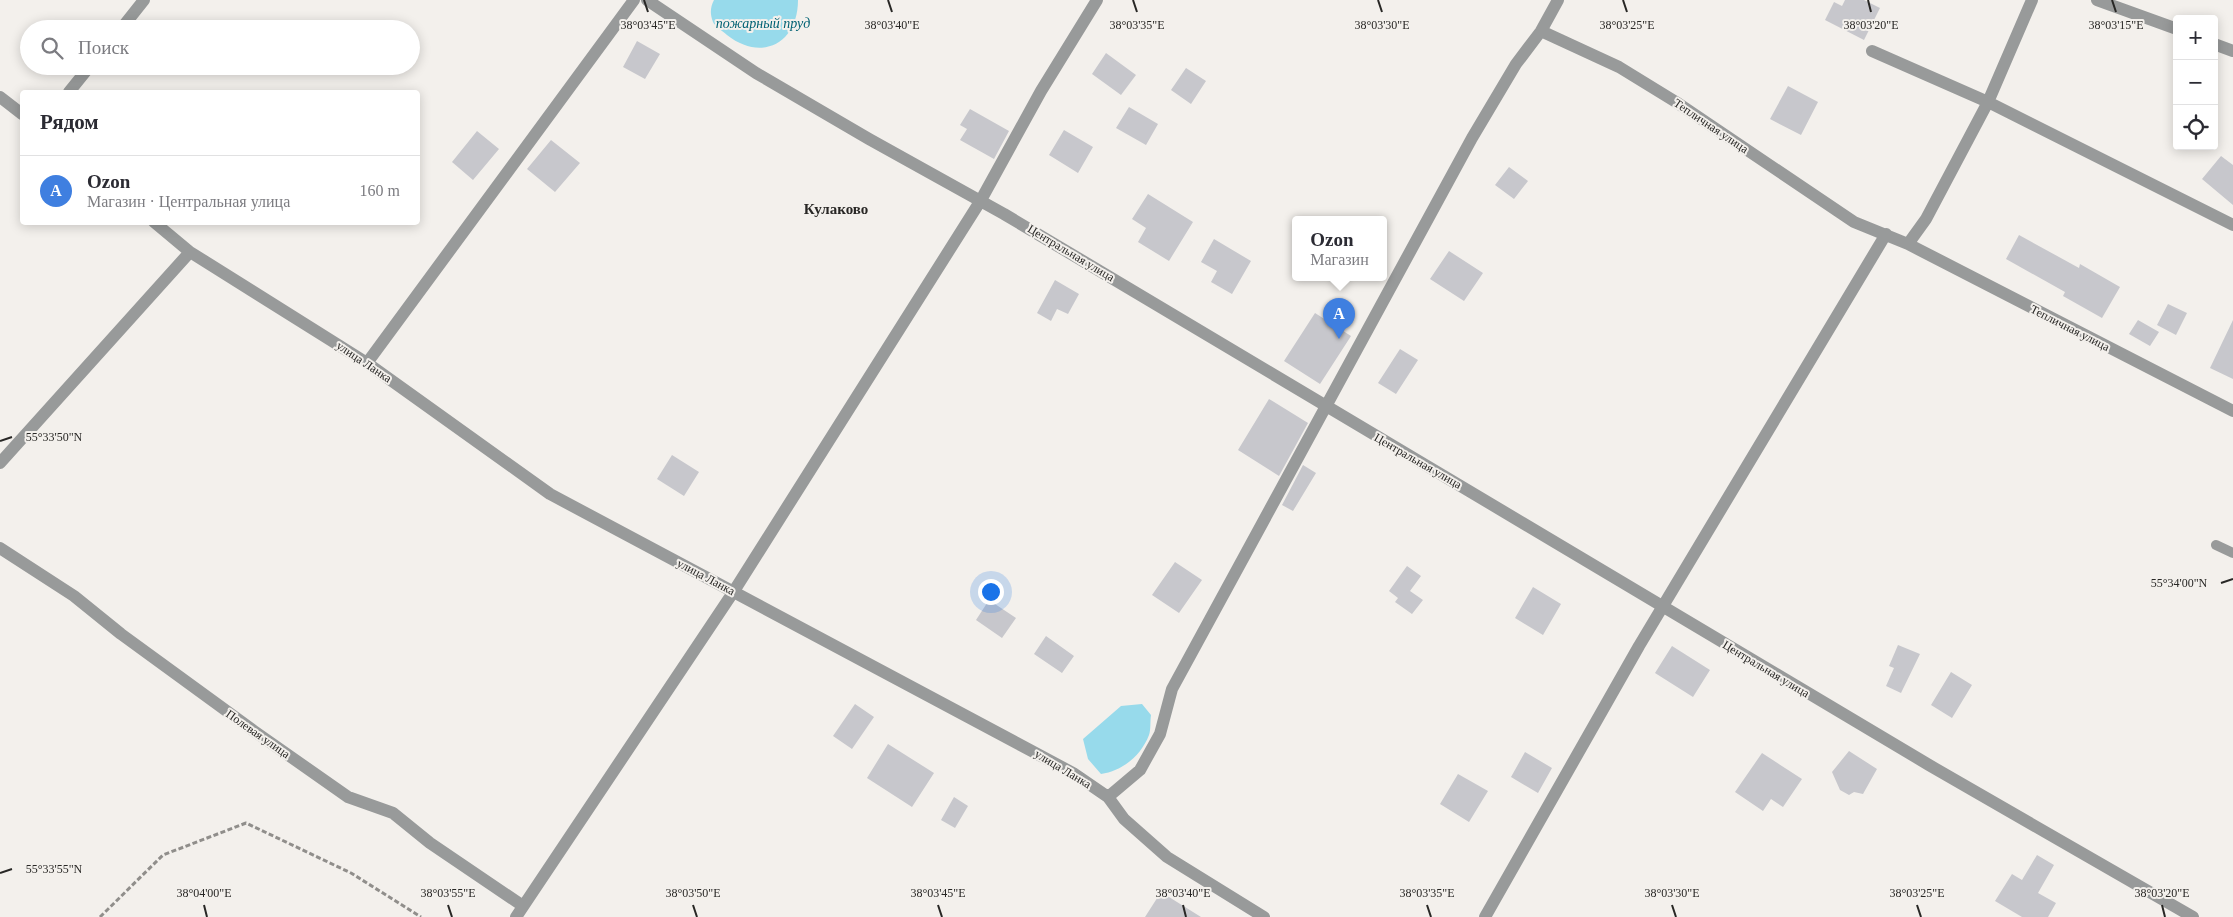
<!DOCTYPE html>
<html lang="ru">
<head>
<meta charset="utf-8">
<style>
  :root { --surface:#fff; --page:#f2f2f3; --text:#2b2b33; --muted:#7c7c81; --line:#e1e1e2; --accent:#111827 }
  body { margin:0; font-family:"Times New Roman",serif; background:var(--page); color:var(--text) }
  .controls { position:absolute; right:15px; top:15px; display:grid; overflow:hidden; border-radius:5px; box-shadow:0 2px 12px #0003 }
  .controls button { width:45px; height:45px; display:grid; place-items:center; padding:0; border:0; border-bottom:1px solid var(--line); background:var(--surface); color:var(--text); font:25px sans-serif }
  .you { position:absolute; left:990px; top:591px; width:18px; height:18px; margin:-12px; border:4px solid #fff; border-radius:50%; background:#1a73e8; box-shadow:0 0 0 8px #1a73e833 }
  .badge { display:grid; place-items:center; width:32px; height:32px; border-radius:50%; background:var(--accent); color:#fff; font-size:16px; font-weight:700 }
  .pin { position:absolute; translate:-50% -41px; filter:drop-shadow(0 1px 2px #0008) }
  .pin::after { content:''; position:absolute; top:26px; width:18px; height:15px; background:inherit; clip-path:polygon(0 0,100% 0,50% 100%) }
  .popup { position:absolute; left:1292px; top:216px; width:95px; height:65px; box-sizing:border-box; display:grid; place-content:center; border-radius:5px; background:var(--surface); filter:drop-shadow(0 1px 4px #0005); font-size:16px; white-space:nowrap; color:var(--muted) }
  .popup b { font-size:19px; color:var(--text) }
  .popup::after { content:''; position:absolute; left:50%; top:100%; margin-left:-10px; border:10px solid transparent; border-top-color:var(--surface) }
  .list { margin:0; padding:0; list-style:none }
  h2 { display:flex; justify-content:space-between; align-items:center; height:65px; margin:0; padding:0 20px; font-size:21px }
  h2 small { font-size:16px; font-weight:400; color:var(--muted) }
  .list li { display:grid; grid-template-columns:32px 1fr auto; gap:15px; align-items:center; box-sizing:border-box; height:70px; padding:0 20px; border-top:1px solid var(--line) }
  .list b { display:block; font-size:19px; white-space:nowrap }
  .list p { margin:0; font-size:16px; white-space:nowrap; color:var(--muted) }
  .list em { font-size:16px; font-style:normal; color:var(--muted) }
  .icon { flex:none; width:28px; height:28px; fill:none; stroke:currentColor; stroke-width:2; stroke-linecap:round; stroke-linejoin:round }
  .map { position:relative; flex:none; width:2233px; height:917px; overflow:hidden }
  .search { position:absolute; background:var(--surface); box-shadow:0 2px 12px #0003; left:20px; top:20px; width:400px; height:55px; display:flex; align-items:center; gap:12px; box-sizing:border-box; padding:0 18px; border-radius:28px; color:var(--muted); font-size:19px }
  .panel { position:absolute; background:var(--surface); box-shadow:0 2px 12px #0003; left:20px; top:90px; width:400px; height:135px; border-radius:5px }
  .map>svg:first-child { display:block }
  .water { fill:#97daeb }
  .building { fill:#c7c7cc }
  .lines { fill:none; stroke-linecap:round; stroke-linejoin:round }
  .path { stroke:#908e8b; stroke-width:3; stroke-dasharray:5 2.5; stroke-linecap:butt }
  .service { stroke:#989a9a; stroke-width:10 }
  .minor { stroke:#989a9a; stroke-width:12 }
  .ticks { fill:none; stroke:#282725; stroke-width:2 }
  .labels { text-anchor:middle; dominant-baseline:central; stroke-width:4; stroke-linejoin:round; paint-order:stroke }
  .street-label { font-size:12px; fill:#282725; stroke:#f3f0ec }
  .water-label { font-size:14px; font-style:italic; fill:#006173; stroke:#f3f0ec }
  .quarter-label { font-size:15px; font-weight:bold; fill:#282725; stroke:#f3f0ec }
  .ticks-label { font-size:12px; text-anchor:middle; fill:#282725; stroke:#f3f0ec; stroke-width:4; stroke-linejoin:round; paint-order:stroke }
</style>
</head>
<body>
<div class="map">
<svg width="2233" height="917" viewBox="0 0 2233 917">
  <rect width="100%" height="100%" fill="#f3f0ec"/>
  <path class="water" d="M714 0H798C798 44 761 62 727 35 723 31 715 27 713 22 710 14 710 8 714 0Z
    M1142 704 1151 715C1150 721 1151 730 1149 735 1141 756 1122 771 1101 774L1088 759 1083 739 1121 706Z"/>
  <path class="building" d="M1845 0H1864L1880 8 1864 40 1825 20 1834 2 1842 6Z
    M637 41 660 54 645 79 623 67Z
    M1106 53 1136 75 1121 95 1092 74Z
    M1186 68 1206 81 1191 104 1171 90Z
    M1788 86 1818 102 1801 135 1770 119Z
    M1129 107 1158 124 1146 145 1116 128Z
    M970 109 1009 131 994 159 960 140 967 129 960 125Z
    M1064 130 1093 147 1078 173 1049 155Z
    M477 131 499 149 473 180 452 162Z
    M551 140 580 163 555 192 527 169Z
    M2221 156 2233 165V205L2202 179Z
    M1509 167 1528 181 1514 199 1495 185Z
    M1148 194 1193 222 1169 261 1138 242 1146 228 1132 219Z
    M2019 235 2079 268 2080 264 2120 287 2102 318 2063 296 2065 292 2006 259Z
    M1214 239 1251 261 1232 294 1211 282 1217 271 1201 262Z
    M1449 251 1483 273 1464 301 1430 279Z
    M1055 280 1079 294 1068 314 1057 309 1051 321 1037 313Z
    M2168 304 2187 313 2176 335 2157 325Z
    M1315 313 1351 336 1320 384 1284 361Z
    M2138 320 2159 332 2150 346 2129 334Z
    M2233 320V379L2210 368Z
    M1400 349 1418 360 1396 394 1378 383Z
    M1269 399 1308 423 1279 476 1238 450Z
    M672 455 699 472 684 496 657 479Z
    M1303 465 1316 473 1293 511 1282 505Z
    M1175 562 1202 580 1179 613 1152 595Z
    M1407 566 1421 576 1410 591 1423 600 1412 614 1395 602 1398 598 1389 591Z
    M1533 587 1561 604 1543 635 1515 618Z
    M989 600 1016 618 1002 638 976 620Z
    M1046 636 1074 656 1062 673 1034 654Z
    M1898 645 1920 654 1901 693 1886 686 1894 668 1889 666Z
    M1672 646 1710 670 1693 697 1655 673Z
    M1951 672 1972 685 1952 718 1931 705Z
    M855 704 874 717 852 749 833 736Z
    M888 744 934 773 912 807 867 778Z
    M1849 751 1877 769 1863 794 1854 792 1849 795 1840 790 1832 772Z
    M1525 752 1552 768 1538 793 1511 777Z
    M1762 753 1802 779 1783 807 1771 799 1763 811 1735 792Z
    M1458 774 1488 791 1469 822 1440 804Z
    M954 797 968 806 955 828 941 820Z
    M2037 855 2054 865 2038 893 2056 903 2048 917H2022L1995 901 2012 874 2022 880Z
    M1161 892 1201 917H1145Z"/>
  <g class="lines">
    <path class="path" d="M100 917 163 855 246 823 351 873 421 917"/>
    <path class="service" d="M2216 545 2233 553"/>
    <path class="minor" d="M647 0 756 73 869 139 1004 214 1929 765 2193 917
      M2097 0 2177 29
      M121 29 144 0
      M1541 31 1619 67 1676 102 1854 222 1908 244 2233 411
      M2214 44 2233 51
      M1872 51 1988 102 2233 225
      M69 92 90 66
      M0 97 22 114
      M154 222 190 252 367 363 550 494 1073 773 1108 797 1124 819 1167 857 1264 917
      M1908 244 1926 219 1988 102 2032 0
      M367 363 634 0
      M0 463 190 252
      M0 548 74 596 121 634 254 731 348 797 393 813 430 843 523 906
      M1108 797 1140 770 1160 734 1172 689 1472 138 1516 64 1541 31 1558 0
      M516 917 734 591 981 200 1041 91 1097 0
      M1485 917 1639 646 1886 234"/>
  </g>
  <path class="ticks" d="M644 0 648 12M888 0 892 12M1133 0 1137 12M1378 0 1382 12M1623 0 1627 12M1868 0 1871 12M2112 0 2116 12M0 441 12 437M2221 583 2233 579M0 873 12 869M204 905 207 917M448 905 452 917M693 905 697 917M938 905 942 917M1183 905 1186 917M1427 905 1431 917M1672 905 1676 917M1917 905 1921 917M2162 905 2165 917"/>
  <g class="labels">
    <g class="street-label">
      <text transform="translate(1711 126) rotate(34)">Тепличная улица</text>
      <text transform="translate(1071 253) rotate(31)">Центральная улица</text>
      <text transform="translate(2070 328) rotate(27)">Тепличная улица</text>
      <text transform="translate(364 362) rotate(34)">улица Ланка</text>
      <text transform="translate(1418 461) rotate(30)">Центральная улица</text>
      <text transform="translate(706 577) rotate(28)">улица Ланка</text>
      <text transform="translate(1766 669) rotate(31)">Центральная улица</text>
      <text transform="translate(258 734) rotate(35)">Полевая улица</text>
      <text transform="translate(1063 769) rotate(31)">улица Ланка</text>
    </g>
    <g class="water-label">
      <text x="763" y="23">пожарный пруд</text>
    </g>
    <g class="quarter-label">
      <text x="836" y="209">Кулаково</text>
    </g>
  </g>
  <g class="ticks-label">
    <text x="648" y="29">38°03'45"E</text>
    <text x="892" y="29">38°03'40"E</text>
    <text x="1137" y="29">38°03'35"E</text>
    <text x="1382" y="29">38°03'30"E</text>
    <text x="1627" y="29">38°03'25"E</text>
    <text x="1871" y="29">38°03'20"E</text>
    <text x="2116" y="29">38°03'15"E</text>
    <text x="54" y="441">55°33'50"N</text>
    <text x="2179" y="587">55°34'00"N</text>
    <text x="54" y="873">55°33'55"N</text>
    <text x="204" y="897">38°04'00"E</text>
    <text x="448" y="897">38°03'55"E</text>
    <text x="693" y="897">38°03'50"E</text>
    <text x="938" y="897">38°03'45"E</text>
    <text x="1183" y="897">38°03'40"E</text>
    <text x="1427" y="897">38°03'35"E</text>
    <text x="1672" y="897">38°03'30"E</text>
    <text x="1917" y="897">38°03'25"E</text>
    <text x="2162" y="897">38°03'20"E</text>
  </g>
</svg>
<div class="controls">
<button>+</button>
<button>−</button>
<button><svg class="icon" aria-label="locate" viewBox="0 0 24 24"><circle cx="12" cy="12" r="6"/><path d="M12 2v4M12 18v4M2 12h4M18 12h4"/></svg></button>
</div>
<div class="you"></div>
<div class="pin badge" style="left:1339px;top:339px;background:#3f7fe0">A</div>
<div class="popup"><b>Ozon</b>Магазин</div>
<div class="search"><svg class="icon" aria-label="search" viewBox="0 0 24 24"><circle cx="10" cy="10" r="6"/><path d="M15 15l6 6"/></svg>Поиск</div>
<section class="panel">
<h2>Рядом<small></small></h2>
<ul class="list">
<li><span class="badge" style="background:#3f7fe0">A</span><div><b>Ozon</b><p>Магазин · Центральная улица</p></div><em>160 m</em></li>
</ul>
</section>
</div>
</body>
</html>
